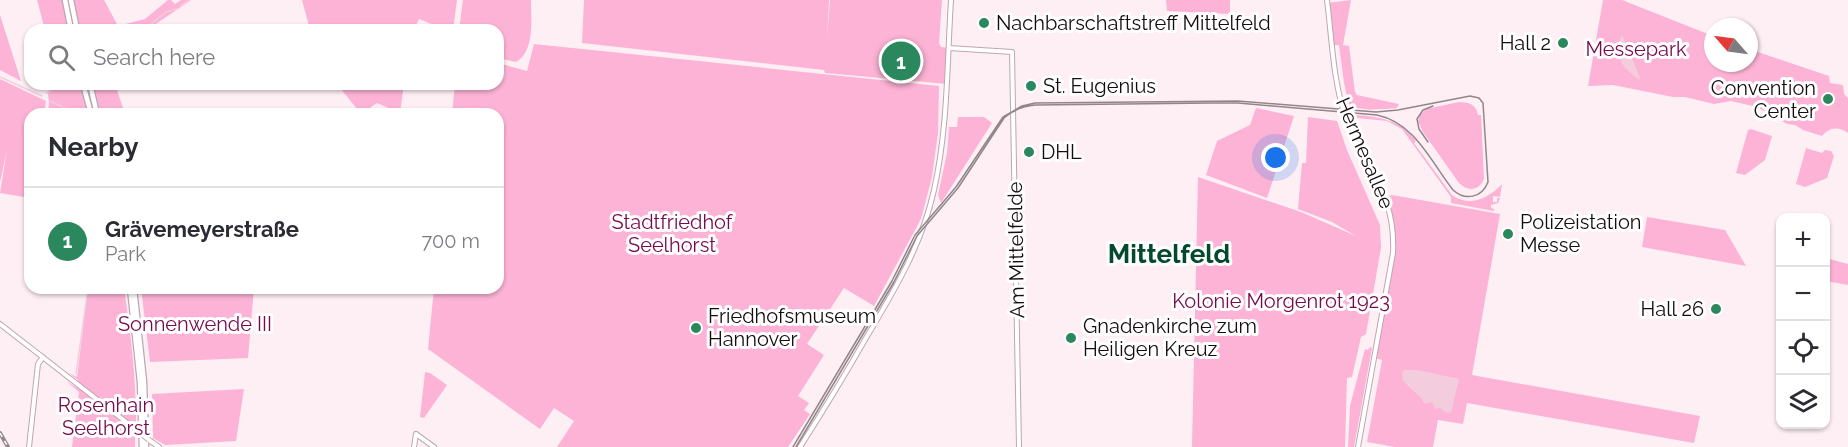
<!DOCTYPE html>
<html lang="en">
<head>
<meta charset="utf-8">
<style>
  :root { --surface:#fff; --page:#f7f7f7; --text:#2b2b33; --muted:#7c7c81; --line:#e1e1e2; --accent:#2b875d }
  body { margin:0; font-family:Raleway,sans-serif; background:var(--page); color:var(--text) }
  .controls { position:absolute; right:18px; bottom:18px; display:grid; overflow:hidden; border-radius:12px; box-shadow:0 2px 4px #0004 }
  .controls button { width:54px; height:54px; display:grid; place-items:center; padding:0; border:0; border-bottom:2px solid var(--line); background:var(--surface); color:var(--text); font:30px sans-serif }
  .compass { position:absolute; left:1704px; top:18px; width:54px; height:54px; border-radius:50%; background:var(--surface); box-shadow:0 2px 4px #0004; rotate:298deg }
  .you { position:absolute; left:1276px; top:158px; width:21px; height:21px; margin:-15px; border:4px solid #fff; border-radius:50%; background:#1a73e8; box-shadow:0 0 0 9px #1a73e833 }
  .badge { display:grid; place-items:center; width:39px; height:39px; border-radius:50%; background:var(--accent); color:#fff; font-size:20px; font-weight:700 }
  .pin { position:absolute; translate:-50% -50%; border:3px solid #fff; box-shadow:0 2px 6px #0006 }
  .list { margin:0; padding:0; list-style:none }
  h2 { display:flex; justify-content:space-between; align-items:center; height:78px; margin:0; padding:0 24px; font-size:26px }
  h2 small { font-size:20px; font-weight:400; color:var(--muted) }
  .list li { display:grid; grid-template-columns:39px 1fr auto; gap:18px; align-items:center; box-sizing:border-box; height:108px; padding:0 24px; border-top:2px solid var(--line) }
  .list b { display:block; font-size:22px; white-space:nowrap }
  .list p { margin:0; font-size:20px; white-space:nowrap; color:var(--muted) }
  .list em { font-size:20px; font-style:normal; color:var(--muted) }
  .icon { flex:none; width:33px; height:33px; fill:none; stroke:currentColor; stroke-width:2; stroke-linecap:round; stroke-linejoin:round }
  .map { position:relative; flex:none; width:1848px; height:447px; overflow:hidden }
  .search { position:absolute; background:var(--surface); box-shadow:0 2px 4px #0004; left:24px; top:24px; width:480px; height:66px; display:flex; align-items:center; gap:15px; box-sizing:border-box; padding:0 21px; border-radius:18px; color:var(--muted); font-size:22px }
  .panel { position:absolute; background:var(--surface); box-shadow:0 2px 4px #0004; left:24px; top:108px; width:480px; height:186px; border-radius:18px }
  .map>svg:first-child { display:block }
  .green { fill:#fcb3d5 }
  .water { fill:#f3cdde }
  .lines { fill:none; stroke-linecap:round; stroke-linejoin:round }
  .stream { stroke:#f3cdde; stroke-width:1.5 }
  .tertiary-casing { stroke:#bea6b1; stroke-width:6 }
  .secondary-casing { stroke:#bea6b1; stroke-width:6 }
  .trunk-casing { stroke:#bea6b1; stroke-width:7 }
  .tertiary { stroke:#fff; stroke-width:4 }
  .secondary { stroke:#fff; stroke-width:4 }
  .trunk { stroke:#fff; stroke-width:4.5 }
  .tram { stroke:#92868b; stroke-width:1.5 }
  .rail-casing { stroke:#92868b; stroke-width:4 }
  .rail { stroke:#fff; stroke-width:1.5; stroke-dasharray:4.5; stroke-linecap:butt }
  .tertiary-bridge-casing { stroke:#bea6b1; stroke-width:6; stroke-linecap:butt }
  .tertiary-bridge { stroke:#fff; stroke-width:4 }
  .poi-dot { fill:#2b875d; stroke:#fff; stroke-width:2 }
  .labels { text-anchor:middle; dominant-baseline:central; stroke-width:6; stroke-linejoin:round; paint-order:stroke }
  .poi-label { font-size:20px; fill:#140c0f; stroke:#fff; text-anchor:start }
  .park-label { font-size:20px; fill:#760a4d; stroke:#fff }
  .street-label { font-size:20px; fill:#140c0f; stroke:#fff }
  .district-label { font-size:26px; font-weight:bold; fill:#03492d; stroke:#fff }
</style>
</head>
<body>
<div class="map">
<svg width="1848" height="447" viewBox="0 0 1848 447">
  <rect width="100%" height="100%" fill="#feeff5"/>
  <path class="green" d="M37 0H104L118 26 145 19 168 0H171L175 4 181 0H191L147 30H45Z
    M302 0H457L453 30H447L419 19 416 25 412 24 411 30H310Z
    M463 0H531C531 19 535 51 516 62L498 58V30H459Z
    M584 0H829L827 39 830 0H942L939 43 941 47 949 48 947 84 825 73 824 70 582 43Z
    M1166 0H1230V14L1167 11Z
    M1351 0 1343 45 1349 46 1355 92 1357 95 1399 104 1397 108C1382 109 1363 112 1349 105L1344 83 1339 45H1332L1327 3Z
    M1603 0H1622L1713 36V63H1749V49L1829 76 1830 83 1843 85 1844 94 1848 98V133C1839 126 1829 127 1822 136L1803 130 1795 125 1787 124 1757 107 1731 101 1714 104 1685 97H1673L1613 85 1588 86Z
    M0 15 21 81 0 70Z
    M534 44 939 86 938 133 932 177 921 219 874 306 844 288 807 344 824 355 798 396 809 403 804 410 810 414 788 447H557L574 421 554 408 540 429 428 349 434 288H498V114H452L455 84H498V63L527 71Z
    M0 79 46 101 44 114H30V198L0 193 7 150 0 182Z
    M55 84H115L125 114H48L49 103 48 94Z
    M337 84H404L400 113 377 103 361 114Z
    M1459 102C1470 102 1476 105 1478 115H1481L1484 179C1479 191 1468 192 1459 183L1423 132 1418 121 1420 115 1426 109Z
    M1256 108 1294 116 1267 198 1206 175 1217 141 1250 125Z
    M1356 115C1381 117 1400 120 1416 141L1414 143 1452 195C1469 208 1489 198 1502 184L1500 197 1493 196V202H1497V198H1500L1498 203 1491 205V208L1494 209V211L1451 203V197L1402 129 1387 121 1357 118Z
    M958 117H984L992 123 941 203 938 195 947 153 949 127H957Z
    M1308 117 1337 121 1347 150 1380 225 1381 248 1366 334 1361 337 1352 377 1347 378 1345 447H1192L1198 177 1301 212 1356 236 1332 222 1298 209 1302 163H1306Z
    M1751 129 1772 136 1765 160 1745 175 1736 173 1748 130Z
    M1806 148 1822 153 1825 150 1831 151 1834 156 1827 178 1805 187 1796 184Z
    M1392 195 1500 214 1472 375 1700 416 1694 443 1467 403 1463 424 1438 420 1433 447H1395L1367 442 1382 360 1374 358 1394 238 1386 197Z
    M1647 217 1725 230 1746 266 1642 247Z
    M1826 258 1848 264V285L1826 281Z
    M88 288H124C131 335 137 386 136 434L138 436H135V447H72L79 392 66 381 79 389 78 380 69 373 77 377Z
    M141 288H254L248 358 150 362Z
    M1370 347 1372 348 1354 447H1348L1350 406 1365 349 1368 350Z
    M425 372 430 373 447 385 424 418 420 417Z
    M244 389 236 441 165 445 153 438 152 394Z"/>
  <path class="water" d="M1622 35 1641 80C1624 71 1611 54 1622 35Z
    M1404 370H1417L1459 379 1451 413 1445 412 1440 408 1435 409 1432 402 1425 404 1423 402 1422 399 1403 381 1402 373Z"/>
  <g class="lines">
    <path class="stream" d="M180 6 189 0
      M137 30 150 25 166 12 177 9
      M0 77 42 96
      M47 93 61 84
      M50 101 77 114
      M76 374 88 288"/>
    <g class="tertiary-casing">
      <path id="tertiary" d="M949 48 1012 52 1019 447
        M0 324 139 432
        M416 434 434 447
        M149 440 159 447
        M29 447 38 364 43 357
        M414 447 416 434"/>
    </g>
    <g class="secondary-casing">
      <path id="secondary" d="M1327 0C1332 40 1333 83 1347 122 1366 173 1396 192 1393 253L1358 447
        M800 447C823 411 845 375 866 338 894 291 922 245 934 190 948 128 947 63 951 0"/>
    </g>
    <g class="trunk-casing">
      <path id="trunk" d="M65 0 71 30
        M71 0 77 30
        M83 84 91 114
        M90 84 97 114
        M130 288 140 382 142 447
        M134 288 144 382 146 447"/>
    </g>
    <use href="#tertiary" class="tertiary"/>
    <use href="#secondary" class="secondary"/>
    <use href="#trunk" class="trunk"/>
    <path class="tram" d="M1428 142 1419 129 1417 119 1423 110 1433 106
      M793 447 892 281 915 235 956 187 1003 117 1022 106 1035 103 1238 101 1376 112 1398 110 1470 96 1479 98 1483 103 1488 182C1482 198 1465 201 1453 190 1431 162 1415 123 1377 115L1238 103H1212L1035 105C1024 106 1013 110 1004 118L958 188 917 236 894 282 796 447"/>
    <g class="rail-casing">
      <path id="rail" d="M0 433 8 447"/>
    </g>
    <use href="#rail" class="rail"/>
    <g class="tertiary-bridge-casing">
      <path id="tertiary-bridge" d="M139 432 149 440"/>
    </g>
    <use href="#tertiary-bridge" class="tertiary-bridge"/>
  </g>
  <g class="poi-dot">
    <circle cx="984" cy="23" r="6"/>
    <circle cx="1563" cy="43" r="6"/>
    <circle cx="1031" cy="86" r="6"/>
    <circle cx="1828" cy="99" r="6"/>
    <circle cx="1029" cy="152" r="6"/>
    <circle cx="1508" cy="234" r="6"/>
    <circle cx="1716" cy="309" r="6"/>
    <circle cx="696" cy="328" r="6"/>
    <circle cx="1071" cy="338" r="6"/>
  </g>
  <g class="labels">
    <g class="poi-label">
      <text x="996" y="23">Nachbarschaftstreff Mittelfeld</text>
      <text x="1551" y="43" text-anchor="end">Hall 2</text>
      <text x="1043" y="86">St. Eugenius</text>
      <text x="1816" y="88" text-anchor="end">Convention<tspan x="1816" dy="23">Center</tspan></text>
      <text x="1041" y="152">DHL</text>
      <text x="1520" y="222">Polizeistation<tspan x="1520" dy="23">Messe</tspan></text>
      <text x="1704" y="309" text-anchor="end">Hall 26</text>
      <text x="708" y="316">Friedhofsmuseum<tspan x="708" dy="23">Hannover</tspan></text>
      <text x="1083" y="326">Gnadenkirche zum<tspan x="1083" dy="23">Heiligen Kreuz</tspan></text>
    </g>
    <g class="park-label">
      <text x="1636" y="49">Messepark</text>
      <text x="672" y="222">Stadtfriedhof<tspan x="672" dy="23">Seelhorst</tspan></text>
      <text x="1281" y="301">Kolonie Morgenrot 1923</text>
      <text x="195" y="324">Sonnenwende III</text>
      <text x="106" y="405">Rosenhain<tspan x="106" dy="23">Seelhorst</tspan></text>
    </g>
    <g class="street-label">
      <text transform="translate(1365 153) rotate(67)">Hermesallee</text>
      <text transform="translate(1016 250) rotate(-91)">Am Mittelfelde</text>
    </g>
    <g class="district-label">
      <text x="1169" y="254">Mittelfeld</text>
    </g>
  </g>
</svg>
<div class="controls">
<button>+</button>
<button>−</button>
<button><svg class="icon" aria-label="locate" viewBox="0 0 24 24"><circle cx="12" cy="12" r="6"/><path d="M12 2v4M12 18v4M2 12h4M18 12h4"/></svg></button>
<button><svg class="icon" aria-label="layers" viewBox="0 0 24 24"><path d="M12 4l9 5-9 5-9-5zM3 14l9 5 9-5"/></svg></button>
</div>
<svg class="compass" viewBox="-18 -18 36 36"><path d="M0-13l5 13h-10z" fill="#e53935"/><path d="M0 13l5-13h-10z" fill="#7c7c81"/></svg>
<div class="you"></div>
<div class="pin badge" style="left:901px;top:61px">1</div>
<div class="search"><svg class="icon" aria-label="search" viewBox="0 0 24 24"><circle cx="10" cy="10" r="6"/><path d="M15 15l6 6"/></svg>Search here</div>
<section class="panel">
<h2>Nearby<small></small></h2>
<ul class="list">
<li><span class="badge">1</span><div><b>Grävemeyerstraße</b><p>Park</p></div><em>700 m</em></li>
</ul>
</section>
</div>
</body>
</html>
